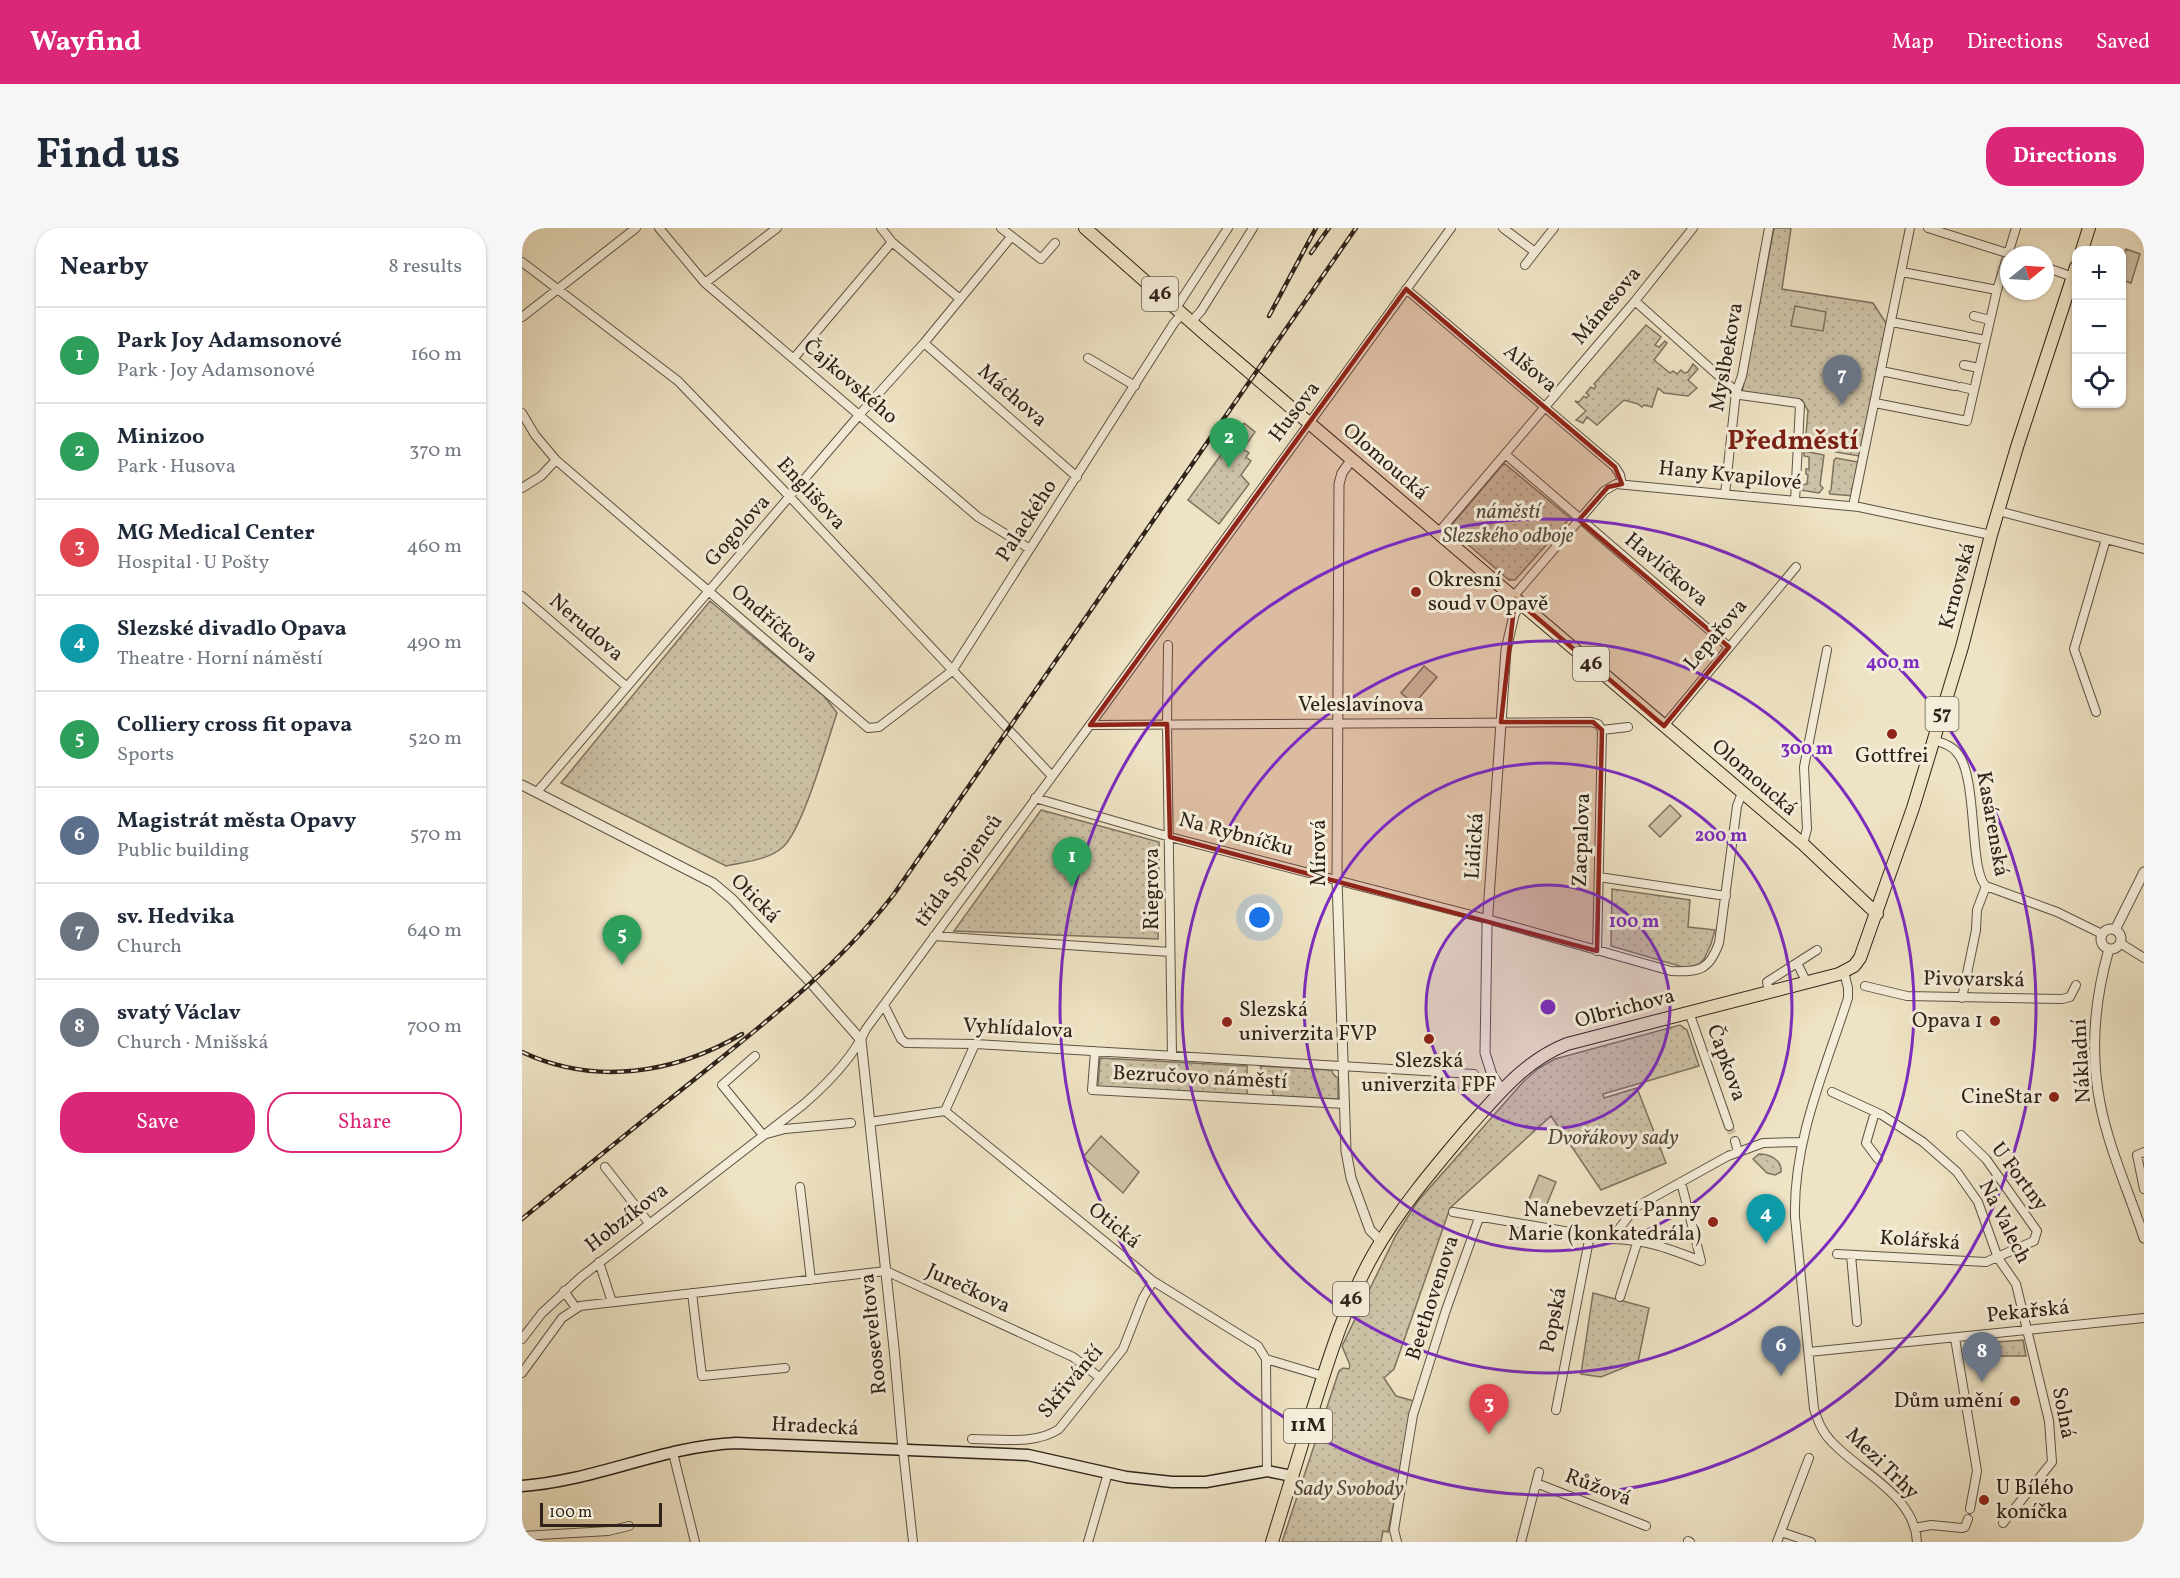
<!DOCTYPE html>
<html lang="en">
<head>
<meta charset="utf-8">
<style>
  :root { --surface:#fff; --page:#f6f6f7; --text:#1f2937; --muted:#747a83; --line:#e0e1e3; --accent:#db2777 }
  body { margin:0; font-family:Vollkorn,serif; background:var(--page); color:var(--text) }
  .controls { position:absolute; right:18px; top:18px; display:grid; overflow:hidden; border-radius:12px; box-shadow:0 2px 4px #0004 }
  .controls button { width:54px; height:54px; display:grid; place-items:center; padding:0; border:0; border-bottom:2px solid var(--line); background:var(--surface); color:var(--text); font:30px sans-serif }
  .compass { position:absolute; left:1478px; top:18px; width:54px; height:54px; border-radius:50%; background:var(--surface); box-shadow:0 2px 4px #0004; rotate:72deg }
  .scale { position:absolute; left:18px; bottom:15px; width:122px; box-sizing:border-box; padding-left:6px; border:3px solid #2e2219; border-top:0; font-size:16px; line-height:21px; white-space:nowrap; color:#2e2219; -webkit-text-stroke:4px #f4edd9; paint-order:stroke }
  .you { position:absolute; left:738px; top:690px; width:21px; height:21px; margin:-15px; border:4px solid #fff; border-radius:50%; background:#1a73e8; box-shadow:0 0 0 9px #1a73e833 }
  .badge { display:grid; place-items:center; width:39px; height:39px; border-radius:50%; background:var(--accent); color:#fff; font-size:20px; font-weight:700 }
  .pin { position:absolute; translate:-50% -50px; filter:drop-shadow(0 2px 3px #0008) }
  .pin::after { content:''; position:absolute; top:32px; width:21px; height:18px; background:inherit; clip-path:polygon(0 0,100% 0,50% 100%) }
  .list { margin:0; padding:0; list-style:none }
  h2 { display:flex; justify-content:space-between; align-items:center; height:78px; margin:0; padding:0 24px; font-size:26px }
  h2 small { font-size:20px; font-weight:400; color:var(--muted) }
  .list li { display:grid; grid-template-columns:39px 1fr auto; gap:18px; align-items:center; box-sizing:border-box; height:96px; padding:0 24px; border-top:2px solid var(--line) }
  .list b { display:block; font-size:22px; white-space:nowrap }
  .list p { margin:0; font-size:20px; white-space:nowrap; color:var(--muted) }
  .list em { font-size:20px; font-style:normal; color:var(--muted) }
  .actions { display:flex; gap:12px; padding:18px 24px }
  .actions a { flex:1; padding:14px 0; border:2px solid var(--accent); border-radius:24px; text-align:center; font-size:21px; color:var(--accent) }
  .actions .main { background:var(--accent); color:#fff }
  .icon { flex:none; width:33px; height:33px; fill:none; stroke:currentColor; stroke-width:2; stroke-linecap:round; stroke-linejoin:round }
  .map { position:relative; flex:none; width:1622px; height:1314px; overflow:hidden; border-radius:24px }
  header { display:flex; align-items:center; gap:36px; box-sizing:border-box; height:84px; padding:0 30px; background:var(--accent); color:#fff }
  header strong { font-size:28px }
  nav { display:flex; gap:33px; margin-inline-start:auto; font-size:21px }
  .intro { display:flex; align-items:center; justify-content:space-between; box-sizing:border-box; height:144px; padding:0 36px }
  h1 { margin:0; font-size:42px }
  .button { padding:15px 27px; border-radius:24px; background:var(--accent); color:#fff; font-size:21px; font-weight:700 }
  main { display:flex; gap:36px; padding:0 36px }
  aside { flex:1; background:var(--surface); border-radius:24px; box-shadow:0 2px 4px #0004 }
  .map>svg:first-child { display:block }
  .green { fill:url(#green-dots); stroke:#7e7260; stroke-width:1.5 }
  .pitch { fill:#cdc2a7; stroke:#7e7260; stroke-width:1.5 }
  .lines { fill:none; stroke-linecap:round; stroke-linejoin:round }
  .minor-tunnel { stroke:#c8bca2; stroke-width:8; stroke-dasharray:8 4; stroke-linecap:butt }
  .minor-casing { stroke:#5e5244; stroke-width:10 }
  .tertiary-casing { stroke:#5e5244; stroke-width:11 }
  .secondary-casing { stroke:#2e2219; stroke-width:13 }
  .primary-casing { stroke:#2e2219; stroke-width:14 }
  .minor { stroke:#f4edd9; stroke-width:8 }
  .tertiary { stroke:#f4edd9; stroke-width:9 }
  .secondary { stroke:#f4edd9; stroke-width:10 }
  .primary { stroke:#eee3c4; stroke-width:12 }
  .rail-casing { stroke:#2e2219; stroke-width:4.5 }
  .rail { stroke:#f4edd9; stroke-width:2; stroke-dasharray:7; stroke-linecap:butt }
  .marked { fill:#8f2418; fill-opacity:0.2; stroke:#8f2418; stroke-width:4.5; stroke-linejoin:round }
  .ring { fill:none; stroke:#7b2cbf; stroke-width:3 }
  .poi-dot { fill:#8f2418; stroke:#f4edd9; stroke-width:2 }
  .labels { text-anchor:middle; dominant-baseline:central; stroke-width:6; stroke-linejoin:round; paint-order:stroke }
  .shield { fill:#f4edd9; stroke:#695f53; stroke-width:1.5 }
  .shield-label { font-size:20px; font-weight:bold; fill:#2e2219 }
  .street-label { font-size:21px; fill:#2e2219; stroke:#f4edd9 }
  .park-label { font-size:21px; font-style:italic; fill:#564a3c; stroke:#f4edd9 }
  .poi-label { font-size:21px; fill:#2e2219; stroke:#f4edd9; text-anchor:end }
  .district-label { font-size:27px; font-weight:bold; fill:#7a1f14; stroke:#f4edd9 }
  .centre { fill:#7b2cbf; stroke:#f4edd9; stroke-width:3 }
  .ring-label { font-size:18px; text-anchor:middle; font-weight:bold; fill:#7b2cbf; stroke:#f4edd9; stroke-width:6; stroke-linejoin:round; paint-order:stroke }
</style>
</head>
<body>
<header>
<strong>Wayfind</strong>
<nav><a>Map</a><a>Directions</a><a>Saved</a></nav>
</header>
<div class="intro"><h1>Find us</h1><a class="button">Directions</a></div>
<main>
<aside>
<h2>Nearby<small>8 results</small></h2>
<ul class="list">
<li><span class="badge" style="background:#2e9e5b">1</span><div><b>Park Joy Adamsonové</b><p>Park · Joy Adamsonové</p></div><em>160 m</em></li>
<li><span class="badge" style="background:#2e9e5b">2</span><div><b>Minizoo</b><p>Park · Husova</p></div><em>370 m</em></li>
<li><span class="badge" style="background:#e0444e">3</span><div><b>MG Medical Center</b><p>Hospital · U Pošty</p></div><em>460 m</em></li>
<li><span class="badge" style="background:#0f9aa8">4</span><div><b>Slezské divadlo Opava</b><p>Theatre · Horní náměstí</p></div><em>490 m</em></li>
<li><span class="badge" style="background:#2e9e5b">5</span><div><b>Colliery cross fit opava</b><p>Sports</p></div><em>520 m</em></li>
<li><span class="badge" style="background:#5c6f8a">6</span><div><b>Magistrát města Opavy</b><p>Public building</p></div><em>570 m</em></li>
<li><span class="badge" style="background:#6b7280">7</span><div><b>sv. Hedvika</b><p>Church</p></div><em>640 m</em></li>
<li><span class="badge" style="background:#6b7280">8</span><div><b>svatý Václav</b><p>Church · Mnišská</p></div><em>700 m</em></li>
</ul>
<div class="actions"><a class="main">Save</a><a>Share</a></div>
</aside>
<div class="map">
<svg width="1622" height="1314" viewBox="0 0 1622 1314">
  <defs>
    <pattern id="green-dots" width="8" height="8" patternUnits="userSpaceOnUse" patternTransform="scale(1.5)"><rect width="8" height="8" fill="#cdc2a7"/><path d="M2 2h.1M6 6h.1" fill="none" stroke="#b0a68f" stroke-width="1.8" stroke-linecap="round"/></pattern>
  </defs>
  <rect width="100%" height="100%" fill="#eee3c4"/>
  <filter id="stains"><feTurbulence type="fractalNoise" baseFrequency=".00333" numOctaves="4"/><feColorMatrix values="0 0 0 0 .2 0 0 0 0 .09 0 0 0 0 .02 0 0 0 .5 -.17"/></filter>
  <radialGradient id="worn" r=".72"><stop offset=".6" stop-color="#630" stop-opacity="0"/><stop offset="1" stop-color="#630" stop-opacity=".3"/></radialGradient>
  <path class="green" d="M1252 0H1269L1260 61 1351 75 1364 95 1366 113 1361 112 1337 228 1313 224 1315 211 1305 208 1302 222 1283 218 1286 183 1280 172 1233 168 1220 165Z
    M1124 97 1139 109 1133 117 1137 119 1143 113 1145 115 1132 132 1148 145 1151 143 1155 146 1159 142 1162 145 1166 144 1171 136 1176 141 1166 152 1175 160 1166 168 1142 165 1136 160 1130 179 1122 177 1120 179 1116 176 1102 172 1075 197 1065 189 1061 195 1054 192 1064 183 1053 173 1057 174 1062 168 1064 170 1067 167 1064 165 1069 159 1072 161 1074 158 1072 156Z
    M722 195 733 204 721 221 727 225 724 229 729 233 719 247 727 256 697 296 666 272Z
    M1282 223 1302 227 1298 257 1301 260 1297 265 1278 262 1279 257 1285 256 1286 247 1284 246V241H1287V229L1282 228Z
    M1314 230 1336 234 1330 262 1333 263 1332 268 1308 266 1307 264 1309 262 1312 232Z
    M982 235 1048 290 993 352H987L927 300Z
    M188 373 303 469 315 485C305 514 281 601 261 619 247 632 222 634 204 638L39 555Z
    M519 582 637 614 636 711 432 703Z
    M1090 661 1168 672 1166 699 1193 702 1189 716 1182 731 1177 736 1164 740 1089 718Z
    M1158 797 1165 802 1177 838 1081 866 1082 870 1115 860 1144 935 1079 962 1029 888 928 980 872 1141 862 1150 874 1168 892 1173 866 1304 861 1303 859 1314H760L817 1143 821 1140 827 1141 828 1137 820 1118 874 1007 896 973 1001 854 1017 840 1033 831Z
    M578 830 725 838V867L579 859 576 858Z
    M738 838 810 842 811 846 816 850V871L752 868 746 850H743Z
    M1237 926C1248 926 1260 932 1259 944L1253 947 1245 945 1231 931Z
    M1071 1065 1127 1080 1116 1134 1079 1149 1059 1146Z
    M1501 1112 1504 1128H1477L1475 1114Z"/>
  <path class="pitch" d="M1604 21 1618 26 1609 55 1600 52V35Z
    M1273 78 1304 84 1301 103 1269 98Z
    M902 438 915 449 892 476 879 465Z
    M1148 577 1159 588 1138 609 1127 598Z
    M579 908 617 944 601 965 561 929Z
    M1017 947 1034 954 1022 983 1005 976Z"/>
  <g class="lines">
    <path class="minor-tunnel" d="M1207 898 1213 913"/>
    <g class="minor-casing">
      <path id="minor" d="M137 0 183 55 456 289 508 321
        M359 0 370 14 438 71
        M479 0 519 31 533 15
        M981 0 1013 24 1032 0
        M1406 0 1488 26
        M0 34 156 153 268 269 530 548
        M1003 37 1013 24
        M1523 39 1551 49
        M1380 44 1475 62
        M183 55 255 0
        M884 61 1093 239 1098 247 1100 256
        M1113 73 1218 167 1276 175 1278 177 1273 273
        M654 80 706 0
        M1452 88 1468 92
        M0 89 114 0
        M669 94 679 83 731 0
        M1370 94 1443 108
        M1448 109 1463 112
        M402 115 555 249
        M272 130 370 14
        M566 130 613 158
        M1442 137 1457 140
        M1359 143 1433 158
        M1439 159 1452 162
        M1353 175 1445 193 1475 62 1494 0
        M0 185 13 207 34 232 346 500 357 499 430 443 652 95 660 86
        M983 226 1207 419
        M0 260 19 248 34 232
        M1203 266 1214 164 1220 148 1247 0
        M1331 278 1388 0
        M1476 283 1622 321
        M916 305 1113 73 1171 0
        M0 368 105 459
        M991 369 1082 263 1094 256 1337 279 1469 307
        M646 417 645 496 650 827
        M1574 484 1552 421 1584 311
        M568 497 1069 494 1076 496 1080 502
        M1142 498 1274 339
        M1080 502 1106 499
        M1412 512C1421 515 1431 518 1436 526 1456 551 1447 644 1464 658
        M15 564 338 186 402 115 489 9
        M513 570 648 609 965 691 1149 743C1177 744 1187 743 1197 715L1215 578 1220 565
        M1281 616 1285 601 1282 539 1305 422
        M1077 649 1204 668
        M1464 658 1535 684 1580 706
        M412 708 648 724
        M1598 715 1622 730
        M1075 723 1080 502
        M1275 735 1285 755
        M1322 744 1326 760V770C1303 842 1271 912 1273 989L1292 1181C1296 1193 1300 1204 1309 1213 1337 1244 1393 1267 1395 1314
        M1343 758 1385 768 1540 771 1548 769 1554 757
        M1247 763 1245 754 1295 722
        M1440 770 1454 702 1455 682 1464 658
        M362 777 379 811 384 815 453 816 952 846
        M1167 784 1207 898
        M573 823 570 862 823 876
        M233 828 200 857 241 907 263 901 329 895
        M1310 864 1360 887 1401 914 1435 944 1456 974 1476 1030 1494 1056 1527 1193 1530 1234 1481 1295
        M423 883 631 1053 736 1118 744 1131
        M1353 884 1344 915 1356 931
        M348 894 423 883 453 816
        M1213 913 1216 924
        M1622 924 1615 927 1622 961
        M83 939 127 995
        M1159 954 1179 1033C1145 1020 1126 1012 1089 1011L1114 979 1206 928 1241 915 1280 914
        M278 959 289 1052
        M931 984 1089 1011
        M1315 1026 1464 1034 1512 1013 1515 1003 1464 931 1439 907
        M1329 1027 1335 1094
        M77 1034 90 1074
        M42 1063 54 1080
        M170 1065 180 1148 263 1140
        M1098 1069 1116 1012
        M1433 1110 1455 1243 1448 1281
        M0 1111 20 1085 59 1049 282 876C306 855 331 830 344 801L568 497 929 0
        M1287 1124 1622 1090
        M744 1131 745 1243
        M744 1131 801 1148
        M0 1145 40 1090 58 1078 364 1043 551 1129 577 1149
        M1034 1182 1068 1007
        M450 1211C477 1211 514 1217 537 1201L601 1121 621 1070 631 1053
        M381 1222 391 1314
        M151 1225 173 1314
        M1014 1255 1124 1298
        M1393 1300 1409 1297 1440 1300 1443 1299 1446 1291
        M1259 1304 1289 1314
        M0 1308 86 1303 107 1298
        M1166 1313 1168 1314
        M566 1314 586 1245
        M875 1314 872 1302 891 1187 924 1082 957 990
        M999 1314 1017 1244
        M1255 1314 1287 1230"/>
    </g>
    <g class="tertiary-casing">
      <path id="tertiary" d="M830 231 820 245 817 256 815 652 824 923 829 950 848 1002 859 1013
        M0 557 191 655 210 671 289 755 339 812 372 1120 381 1222
        M1579 711a10 10 0 1 1 20 0a10 10 0 1 1-20 0Z
        M1593 702 1622 644
        M1587 721C1573 770 1568 824 1578 875 1587 922 1608 966 1622 1010
        M980 862 970 847 963 825 965 699 984 422 992 387 998 375"/>
    </g>
    <g class="secondary-casing">
      <path id="secondary" d="M0 1258C73 1253 141 1218 214 1215L506 1227 604 1249 650 1254H684L745 1243 770 1248"/>
    </g>
    <g class="primary-casing">
      <path id="primary" d="M563 0 684 107 1281 616 1355 686
        M1560 22 1567 0
        M750 1314C763 1271 777 1227 790 1184 807 1130 823 1077 851 1027 877 981 912 940 946 900 976 867 1002 833 1045 816L1317 746 1332 738 1338 730 1391 580 1440 419 1469 307 1495 219 1554 39"/>
    </g>
    <use href="#minor" class="minor"/>
    <use href="#tertiary" class="tertiary"/>
    <use href="#secondary" class="secondary"/>
    <use href="#primary" class="primary"/>
    <g class="rail-casing">
      <path id="rail" d="M789 25 807 0
        M747 88 794 0
        M0 824C73 858 152 846 220 806
        M0 991C58 944 115 897 173 851 244 794 317 738 372 666L834 0"/>
    </g>
    <use href="#rail" class="rail"/>
  </g>
  <path class="marked" d="M884 61 1093 239 1100 256 1086 259 1057 292 1207 419 1142 498 993 371 979 494H1071L1080 502 1075 723 648 609 645 496 568 497Z"/>
  <circle cx="1026" cy="779" r="122" fill="#7b2cbf" fill-opacity=".12"/>
  <g class="ring">
    <circle cx="1026" cy="779" r="122"/>
    <circle cx="1026" cy="779" r="244"/>
    <circle cx="1026" cy="779" r="366"/>
    <circle cx="1026" cy="779" r="488"/>
  </g>
  <g class="poi-dot">
    <circle cx="894" cy="364" r="6"/>
    <circle cx="1370" cy="506" r="6"/>
    <circle cx="1473" cy="793" r="6"/>
    <circle cx="705" cy="794" r="6"/>
    <circle cx="907" cy="811" r="6"/>
    <circle cx="1532" cy="869" r="6"/>
    <circle cx="1191" cy="994" r="6"/>
    <circle cx="1493" cy="1173" r="6"/>
    <circle cx="1462" cy="1272" r="6"/>
  </g>
  <g class="labels">
    <g class="shield">
      <rect x="620" y="49" width="36" height="34" rx="4.5"/>
      <rect x="1051" y="419" width="36" height="34" rx="4.5"/>
      <rect x="1403.5" y="469" width="33" height="34" rx="4.5"/>
      <rect x="811" y="1054" width="36" height="34" rx="4.5"/>
      <rect x="762" y="1181" width="48" height="34" rx="4.5"/>
    </g>
    <g class="shield-label">
      <text x="638" y="66">46</text>
      <text x="1069" y="436">46</text>
      <text x="1420" y="486">57</text>
      <text x="829" y="1071">46</text>
      <text x="786" y="1198">11M</text>
    </g>
    <g class="street-label">
      <text transform="translate(1085 78) rotate(-50)">Mánesova</text>
      <text transform="translate(1205 129) rotate(-80)">Myslbekova</text>
      <text transform="translate(1008 141) rotate(40)">Alšova</text>
      <text transform="translate(328 154) rotate(41)">Čajkovského</text>
      <text transform="translate(490 168) rotate(41)">Máchova</text>
      <text transform="translate(773 184) rotate(-53)">Husova</text>
      <text transform="translate(863 234) rotate(41)">Olomoucká</text>
      <text transform="translate(1208 248) rotate(6)">Hany Kvapilové</text>
      <text transform="translate(289 266) rotate(47)">Englišova</text>
      <text transform="translate(505 293) rotate(-57)">Palackého</text>
      <text transform="translate(216 303) rotate(-49)">Gogolova</text>
      <text transform="translate(1144 342) rotate(40)">Havlíčkova</text>
      <text transform="translate(1436 358) rotate(-75)">Krnovská</text>
      <text transform="translate(252 396) rotate(41)">Ondříčkova</text>
      <text transform="translate(64 400) rotate(41)">Nerudova</text>
      <text transform="translate(1194 407) rotate(-50)">Lepařova</text>
      <text x="839" y="477">Veleslavínova</text>
      <text transform="translate(1232 550) rotate(41)">Olomoucká</text>
      <text transform="translate(1470 596) rotate(80)">Kasárenská</text>
      <text transform="translate(714 607) rotate(15)">Na Rybníčku</text>
      <text transform="translate(1060 612) rotate(-88)">Zacpalova</text>
      <text transform="translate(953 618) rotate(-86)">Lidická</text>
      <text transform="translate(797 625) rotate(-90)">Mírová</text>
      <text transform="translate(437 643) rotate(-54)">třída Spojenců</text>
      <text transform="translate(630 661) rotate(-90)">Riegrova</text>
      <text transform="translate(233 671) rotate(45)">Otická</text>
      <text transform="translate(1452 752) rotate(1)">Pivovarská</text>
      <text transform="translate(1103 781) rotate(-15)">Olbrichova</text>
      <text transform="translate(496 801) rotate(3)">Vyhlídalova</text>
      <text transform="translate(1560 833) rotate(-93)">Nákladní</text>
      <text transform="translate(1204 835) rotate(70)">Čapkova</text>
      <text transform="translate(678 850) rotate(3)">Bezručovo náměstí</text>
      <text transform="translate(1497 949) rotate(53)">U Fortny</text>
      <text transform="translate(105 990) rotate(-38)">Hobzíkova</text>
      <text transform="translate(1482 994) rotate(63)">Na Valech</text>
      <text transform="translate(592 998) rotate(39)">Otická</text>
      <text transform="translate(1398 1013) rotate(4)">Kolářská</text>
      <text transform="translate(446 1061) rotate(25)">Jurečkova</text>
      <text transform="translate(911 1070) rotate(-72)">Beethovenova</text>
      <text transform="translate(1506 1084) rotate(-6)">Pekařská</text>
      <text transform="translate(1032 1092) rotate(-79)">Popská</text>
      <text transform="translate(352 1106) rotate(-96)">Rooseveltova</text>
      <text transform="translate(549 1154) rotate(-50)">Skřivánčí</text>
      <text transform="translate(1541 1185) rotate(79)">Solná</text>
      <text transform="translate(293 1199) rotate(3)">Hradecká</text>
      <text transform="translate(1360 1236) rotate(44)">Mezi Trhy</text>
      <text transform="translate(1076 1260) rotate(21)">Růžová</text>
    </g>
    <g class="park-label">
      <text x="986" y="284">náměstí<tspan x="986" dy="24">Slezského odboje</tspan></text>
      <text x="1091" y="910">Dvořákovy sady</text>
      <text x="827" y="1261">Sady Svobody</text>
    </g>
    <g class="poi-label">
      <text x="906" y="352" text-anchor="start">Okresní<tspan x="906" dy="24">soud v Opavě</tspan></text>
      <text x="1370" y="528" text-anchor="middle">Gottfrei</text>
      <text x="717" y="782" text-anchor="start">Slezská<tspan x="717" dy="24">univerzita FVP</tspan></text>
      <text x="1461" y="793">Opava 1</text>
      <text x="907" y="833" text-anchor="middle">Slezská<tspan x="907" dy="24">univerzita FPF</tspan></text>
      <text x="1520" y="869">CineStar</text>
      <text x="1179" y="982">Nanebevzetí Panny<tspan x="1179" dy="24">Marie (konkatedrála)</tspan></text>
      <text x="1481" y="1173">Dům umění</text>
      <text x="1474" y="1260" text-anchor="start">U Bílého<tspan x="1474" dy="24">koníčka</tspan></text>
    </g>
    <g class="district-label">
      <text x="1271" y="214">Předměstí</text>
    </g>
  </g>
  <circle cx="1026" cy="779" r="9" class="centre"/>
  <g class="ring-label">
    <text x="1371" y="440">400 m</text>
    <text x="1285" y="526">300 m</text>
    <text x="1199" y="613">200 m</text>
    <text x="1112" y="699">100 m</text>
  </g>
  <rect width="100%" height="100%" filter="url(#stains)"/>
  <rect width="100%" height="100%" fill="url(#worn)"/>
</svg>
<div class="controls">
<button>+</button>
<button>−</button>
<button><svg class="icon" aria-label="locate" viewBox="0 0 24 24"><circle cx="12" cy="12" r="6"/><path d="M12 2v4M12 18v4M2 12h4M18 12h4"/></svg></button>
</div>
<svg class="compass" viewBox="-18 -18 36 36"><path d="M0-13l5 13h-10z" fill="#e53935"/><path d="M0 13l5-13h-10z" fill="#747a83"/></svg>
<div class="scale">100 m</div>
<div class="you"></div>
<div class="pin badge" style="left:550px;top:659px;background:#2e9e5b">1</div>
<div class="pin badge" style="left:707px;top:240px;background:#2e9e5b">2</div>
<div class="pin badge" style="left:967px;top:1206px;background:#e0444e">3</div>
<div class="pin badge" style="left:1244px;top:1016px;background:#0f9aa8">4</div>
<div class="pin badge" style="left:100px;top:737px;background:#2e9e5b">5</div>
<div class="pin badge" style="left:1259px;top:1148px;background:#5c6f8a">6</div>
<div class="pin badge" style="left:1320px;top:177px;background:#6b7280">7</div>
<div class="pin badge" style="left:1460px;top:1154px;background:#6b7280">8</div>
</div>
</main>
</body>
</html>
